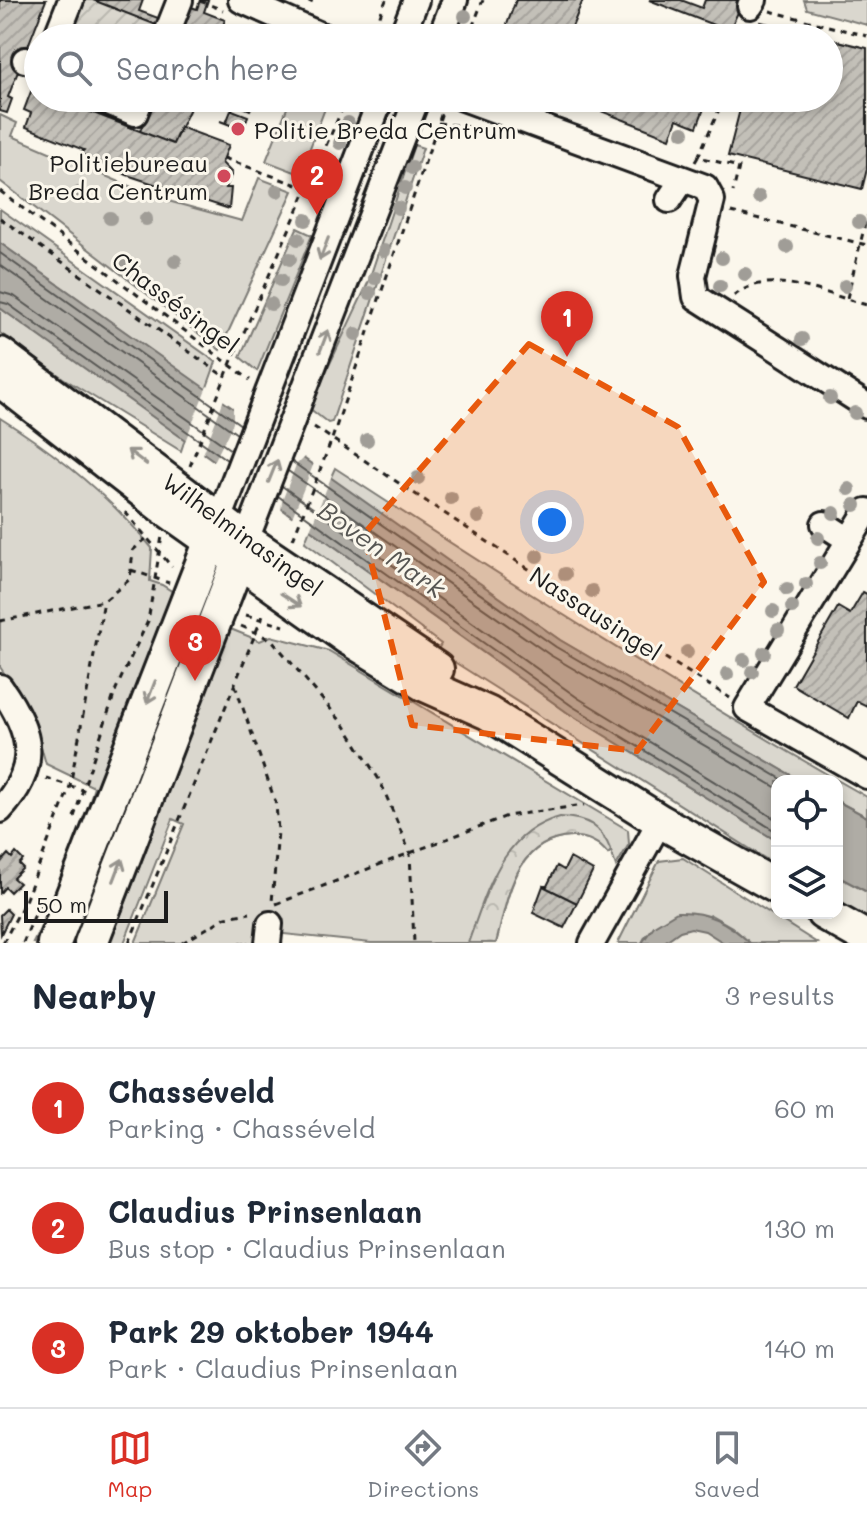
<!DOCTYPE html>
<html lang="en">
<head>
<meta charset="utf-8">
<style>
  :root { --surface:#fff; --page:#f2f2f3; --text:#1f2937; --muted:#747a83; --line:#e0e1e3; --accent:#d93025 }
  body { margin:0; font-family:Mali,sans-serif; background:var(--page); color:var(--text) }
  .controls { position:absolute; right:24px; bottom:24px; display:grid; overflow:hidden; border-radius:16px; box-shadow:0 4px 12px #0003 }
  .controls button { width:72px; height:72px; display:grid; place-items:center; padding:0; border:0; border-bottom:2px solid var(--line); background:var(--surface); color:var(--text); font:40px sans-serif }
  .scale { position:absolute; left:24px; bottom:20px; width:144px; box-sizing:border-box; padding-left:8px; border:4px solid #1c1c1c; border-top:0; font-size:22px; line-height:28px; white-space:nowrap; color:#1c1c1c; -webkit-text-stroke:6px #fbf7ec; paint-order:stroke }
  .you { position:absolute; left:552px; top:522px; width:28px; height:28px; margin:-20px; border:6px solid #fff; border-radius:50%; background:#1a73e8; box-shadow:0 0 0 12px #1a73e833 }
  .badge { display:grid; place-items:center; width:52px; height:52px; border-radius:50%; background:var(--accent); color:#fff; font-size:26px; font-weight:700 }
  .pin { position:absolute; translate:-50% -66px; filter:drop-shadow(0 2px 4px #0008) }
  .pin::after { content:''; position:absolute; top:42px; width:28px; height:24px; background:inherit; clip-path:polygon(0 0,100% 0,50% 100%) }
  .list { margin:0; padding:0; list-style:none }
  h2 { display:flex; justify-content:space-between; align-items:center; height:104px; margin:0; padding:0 32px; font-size:34px }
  h2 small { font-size:26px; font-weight:400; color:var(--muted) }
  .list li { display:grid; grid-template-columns:52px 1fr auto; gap:24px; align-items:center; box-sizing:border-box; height:120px; padding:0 32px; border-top:2px solid var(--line) }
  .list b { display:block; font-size:30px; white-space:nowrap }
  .list p { margin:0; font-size:26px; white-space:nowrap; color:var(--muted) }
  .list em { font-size:26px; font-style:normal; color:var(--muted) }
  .icon { flex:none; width:44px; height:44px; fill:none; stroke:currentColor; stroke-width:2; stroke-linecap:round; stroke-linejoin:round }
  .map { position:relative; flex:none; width:867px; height:943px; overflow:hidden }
  .search { position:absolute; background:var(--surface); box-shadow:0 4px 12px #0003; left:24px; right:24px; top:24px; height:88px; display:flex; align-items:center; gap:20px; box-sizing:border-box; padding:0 28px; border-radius:44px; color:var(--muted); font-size:30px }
  .sheet { height:464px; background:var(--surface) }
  nav { display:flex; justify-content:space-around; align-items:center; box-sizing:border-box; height:112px; border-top:2px solid var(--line); background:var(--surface); font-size:22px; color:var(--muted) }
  nav a { display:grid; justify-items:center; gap:4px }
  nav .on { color:var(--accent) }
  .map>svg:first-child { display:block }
  .built { fill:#eae6dc }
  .green { fill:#dad7ce; stroke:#7b7a75; stroke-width:2 }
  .forest { fill:url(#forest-crowns); stroke:#7b7a75; stroke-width:2 }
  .garden { fill:url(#garden-furrows); stroke:#7b7a75; stroke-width:2 }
  .water { fill:#afaca5; stroke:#74726e; stroke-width:2 }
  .pier { fill:#fbf7ec }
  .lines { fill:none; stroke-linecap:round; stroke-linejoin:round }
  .shore { stroke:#575653; stroke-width:2 }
  .building { fill:url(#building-hatch); stroke:#1c1c1c; stroke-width:2 }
  .minor-casing { stroke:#1c1c1c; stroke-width:30 }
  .major-casing { stroke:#1c1c1c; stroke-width:38 }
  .path { stroke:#1c1c1c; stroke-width:3; stroke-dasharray:6 6; stroke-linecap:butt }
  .minor { stroke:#fbf7ec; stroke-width:24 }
  .major { stroke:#fbf7ec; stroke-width:32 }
  .tree { fill:#a09d97 }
  .oneway { stroke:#97948e }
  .marked { fill:#e8590c; fill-opacity:0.2; stroke:#e8590c; stroke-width:6; stroke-dasharray:16 10; stroke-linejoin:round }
  .poi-dot { fill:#d1495b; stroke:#fbf7ec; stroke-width:3 }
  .labels { text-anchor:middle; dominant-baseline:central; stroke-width:6; stroke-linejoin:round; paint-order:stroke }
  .poi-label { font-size:24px; fill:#1c1c1c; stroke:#fbf7ec; text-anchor:start }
  .street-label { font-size:24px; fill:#1c1c1c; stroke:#fbf7ec }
  .water-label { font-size:26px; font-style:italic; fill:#575653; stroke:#fbf7ec }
</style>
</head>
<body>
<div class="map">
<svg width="867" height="943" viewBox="0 0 867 943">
  <defs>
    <pattern id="forest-crowns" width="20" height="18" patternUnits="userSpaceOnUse" patternTransform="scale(2)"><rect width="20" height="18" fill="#dad7ce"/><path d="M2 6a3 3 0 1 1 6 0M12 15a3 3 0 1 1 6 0" fill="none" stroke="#bab8b0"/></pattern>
    <pattern id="garden-furrows" width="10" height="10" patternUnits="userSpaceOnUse" patternTransform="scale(2)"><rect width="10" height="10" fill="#dad7ce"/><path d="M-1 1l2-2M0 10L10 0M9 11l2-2" fill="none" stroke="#bab8b0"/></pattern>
    <pattern id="building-hatch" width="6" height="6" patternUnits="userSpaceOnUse" patternTransform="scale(2)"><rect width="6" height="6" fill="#c3c0b8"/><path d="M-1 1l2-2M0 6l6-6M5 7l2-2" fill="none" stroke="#a7a49e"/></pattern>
  </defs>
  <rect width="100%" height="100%" fill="#fbf7ec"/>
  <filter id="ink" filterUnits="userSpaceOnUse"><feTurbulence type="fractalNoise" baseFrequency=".0125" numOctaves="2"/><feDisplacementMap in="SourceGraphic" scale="16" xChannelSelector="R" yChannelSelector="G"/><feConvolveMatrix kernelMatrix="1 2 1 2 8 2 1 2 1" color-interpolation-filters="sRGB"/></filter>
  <g filter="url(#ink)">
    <path class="built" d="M691 928 705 931 724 943H663L680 931Z"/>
    <path class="green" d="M804 0H867V25L807 9Z
      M291 98H329L300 174 266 161Z
      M0 115 17 123 12 136 157 198 242 221 259 178 293 191 220 350 0 181Z
      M414 145 423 148 332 422 328 423 309 408 368 283Z
      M0 209 216 362 206 390 0 243Z
      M297 228 312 235 257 371 240 357Z
      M0 308 185 439 181 451 63 378 0 333Z
      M0 418C56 453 110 497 152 548L150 581 162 585 233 630 260 641 271 636 329 651 628 830 629 844 616 866 611 851 608 854C599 842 587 836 571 837 514 840 508 899 496 943H371L265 932 264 943H135L184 824 173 819 124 943H106L122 912 160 814 102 790 41 943H33L67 875 94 787 46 764 32 715 0 667Z
      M335 468C510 582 685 694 867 797V817L837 801V781H801L560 640 330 479Z
      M310 529 568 713 777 841V866L437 651 441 644 305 542Z
      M683 858 817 943H750L732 927 711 915 646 935 642 943H618L659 861Z
      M837 876 867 892V920L837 902Z"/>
    <path class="forest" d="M560 817C587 818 601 825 611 851L608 854C599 842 587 836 571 837 513 840 508 899 496 943H468C487 892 501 832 560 817Z"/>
    <path class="garden" d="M76 0H111L158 19 150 38H61Z"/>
    <path class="water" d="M0 243 560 640 801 781H777V841L568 713 0 308Z
      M837 801 867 817V892L837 876Z
      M677 912C707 911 728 922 750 943H724L705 931 691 928 680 931 663 943H642L654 926Z"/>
    <path class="pier" d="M207 386 224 399 202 457 184 444Z
      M233 405 305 456 296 465 282 501 281 513 213 464 233 423Z
      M314 463 332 475 309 532 291 520Z"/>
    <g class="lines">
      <path class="shore" d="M0 253 241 425
        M0 265 237 434
        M0 292 14 296 231 450
        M0 302 8 304 227 460
        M291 461 556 647 785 781
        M288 471 550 655 777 788
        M282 486 578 698 777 820
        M278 496 572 706 777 832"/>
    </g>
    <path class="building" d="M0 0H46L8 97 12 99 7 113 0 111Z
      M93 0H143L139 11 177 25 174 32Z
      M200 0H208L204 12 225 20 218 38H172L185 5 197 9Z
      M516 0H583L570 32 586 38H502Z
      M649 0H681L702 8 705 0H744L729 31Z
      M761 22 826 38H757Z
      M690 31 707 38H687Z
      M829 39 867 48V169L862 189 728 156 743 98H829Z
      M32 89 38 91V98H55L173 144 180 127 229 145 222 163 232 173 226 188H231L229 209 127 175 80 154 84 150 26 127 31 113 24 110Z
      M148 98H195L173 144 140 131 147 114Z
      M229 98 255 99 250 110 234 103 232 110 248 116 243 130 220 121 226 123 232 108 226 106Z
      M568 98H708L697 127 677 119 670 138Z
      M863 592 867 594V706L857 701 849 718 793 685 838 607 850 614Z
      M16 853 23 860 19 864 23 868 13 878 19 883 10 892 5 887 0 893V863L8 854 12 858Z
      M570 858 593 871 577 903 543 886H547L557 866 564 870Z
      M543 886 577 903 564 928 533 913Z
      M6 909 11 914 1 934 0 915Z"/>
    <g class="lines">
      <g class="minor-casing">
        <path id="minor" d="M241 0 327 38
          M750 6 754 0
          M56 38 71 0
          M165 38 180 0
          M401 38 416 0
          M440 38 455 0
          M25 60 38 61
          M98 98 135 113 141 98
          M463 98 705 187 712 200 693 276 696 297 867 406
          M669 200 683 179
          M867 511 747 708 867 776
          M219 520 381 98
          M824 524 849 540
          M246 540 417 98
          M0 687C33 733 40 767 0 810
          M268 943 270 924
          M592 943 660 821"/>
      </g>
      <g class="major-casing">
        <path id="major" d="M0 354 246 540 437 669
          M0 380 160 505 346 637 425 685 488 713 660 821 777 887
          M823 913 867 938
          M54 943 217 525
          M91 943 245 543"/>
      </g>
      <path class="path" d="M307 0 313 3
        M200 1 223 10
        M770 11 867 36
        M371 38 386 0
        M468 38 483 0
        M740 38 743 27
        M438 123 478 128
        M698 157 724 98
        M224 158 308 189
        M695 162 698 157 739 167 733 192
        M0 191 250 380
        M731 212 867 245
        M0 218 225 377
        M734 296C769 266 827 295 867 305
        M847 298 867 216
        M314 427 633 638 730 698
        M190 466 234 355 347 98
        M125 512 172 567
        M293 539 332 439 443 109
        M131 570 169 583
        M246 615 284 626
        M0 621 104 601 130 579 133 550 149 536
        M241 626 272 640 345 726 380 781 410 853 414 943
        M235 685 276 804 278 831 272 902
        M46 778 83 790
        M74 817 116 689 148 621 162 536
        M276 904 507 816 584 805
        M3 943 25 901 70 786 104 601
        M23 943 40 902
        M129 943 265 610
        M182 943 226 917 250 913"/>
      <use href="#minor" class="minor"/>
      <use href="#major" class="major"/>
    </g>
    <g class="tree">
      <circle cx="465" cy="16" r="7"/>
      <circle cx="348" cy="123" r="7"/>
      <circle cx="683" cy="132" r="7"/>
      <circle cx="340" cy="143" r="7"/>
      <circle cx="332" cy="162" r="7"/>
      <circle cx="412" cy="168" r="7"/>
      <circle cx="323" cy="182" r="7"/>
      <circle cx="405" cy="188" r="7"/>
      <circle cx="277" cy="191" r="7"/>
      <circle cx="79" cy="193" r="7"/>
      <circle cx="759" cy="197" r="7"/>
      <circle cx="398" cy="208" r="7"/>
      <circle cx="110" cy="218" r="7"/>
      <circle cx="146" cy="219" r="7"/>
      <circle cx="306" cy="220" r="7"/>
      <circle cx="859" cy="222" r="7"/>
      <circle cx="298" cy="239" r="7"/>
      <circle cx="787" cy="247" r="7"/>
      <circle cx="384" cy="251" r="7"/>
      <circle cx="722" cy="258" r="7"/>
      <circle cx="290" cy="259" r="7"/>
      <circle cx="175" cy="261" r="7"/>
      <circle cx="127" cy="265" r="7"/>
      <circle cx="745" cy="274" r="7"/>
      <circle cx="375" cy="278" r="7"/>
      <circle cx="281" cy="280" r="7"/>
      <circle cx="720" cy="286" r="7"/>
      <circle cx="845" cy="286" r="7"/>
      <circle cx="370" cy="293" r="7"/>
      <circle cx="271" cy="304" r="7"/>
      <circle cx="356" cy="334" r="7"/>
      <circle cx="802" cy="339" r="7"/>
      <circle cx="830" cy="398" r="7"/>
      <circle cx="855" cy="413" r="7"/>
      <circle cx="367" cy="440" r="7"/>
      <circle cx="418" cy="478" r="7"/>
      <circle cx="849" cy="489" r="7"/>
      <circle cx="451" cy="498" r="7"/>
      <circle cx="855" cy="505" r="7"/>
      <circle cx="834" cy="513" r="7"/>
      <circle cx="478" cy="517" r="7"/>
      <circle cx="818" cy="538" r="7"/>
      <circle cx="537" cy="556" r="7"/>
      <circle cx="820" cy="563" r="7"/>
      <circle cx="565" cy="574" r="7"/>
      <circle cx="806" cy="584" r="7"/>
      <circle cx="787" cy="589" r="7"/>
      <circle cx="592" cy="591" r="7"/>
      <circle cx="792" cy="607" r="7"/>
      <circle cx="773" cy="611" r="7"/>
      <circle cx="778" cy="630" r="7"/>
      <circle cx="687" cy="652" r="7"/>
      <circle cx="764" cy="653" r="7"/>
      <circle cx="744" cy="660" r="7"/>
      <circle cx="752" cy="672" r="7"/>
      <circle cx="727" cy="674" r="7"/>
    </g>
    <defs><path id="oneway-shaft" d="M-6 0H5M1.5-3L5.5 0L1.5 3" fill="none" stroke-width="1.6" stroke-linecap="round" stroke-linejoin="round" transform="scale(2)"/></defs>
    <g class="oneway">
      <use href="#oneway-shaft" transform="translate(324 249) rotate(111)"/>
      <use href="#oneway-shaft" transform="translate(324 341) rotate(-69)"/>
      <use href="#oneway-shaft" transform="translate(137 457) rotate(-143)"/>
      <use href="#oneway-shaft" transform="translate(273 471) rotate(-68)"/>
      <use href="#oneway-shaft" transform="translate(291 600) rotate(33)"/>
      <use href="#oneway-shaft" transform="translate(151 692) rotate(111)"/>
      <use href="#oneway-shaft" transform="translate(118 870) rotate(-69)"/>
    </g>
  </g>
  <path class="marked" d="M529 344 678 427 764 582 637 751 412 725 364 534Z"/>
  <g class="poi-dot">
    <circle cx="238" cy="129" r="8"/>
    <circle cx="224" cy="176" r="8"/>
  </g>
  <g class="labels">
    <g class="poi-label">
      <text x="254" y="129">Politie Breda Centrum</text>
      <text x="208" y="162" text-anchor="end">Politiebureau<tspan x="208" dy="28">Breda Centrum</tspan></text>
    </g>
    <g class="street-label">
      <text transform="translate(176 302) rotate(37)">Chassésingel</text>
      <text transform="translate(243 534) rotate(36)">Wilhelminasingel</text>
      <text transform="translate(596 613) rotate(33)">Nassausingel</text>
    </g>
    <g class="water-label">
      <text transform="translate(382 549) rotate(35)">Boven Mark</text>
    </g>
  </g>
</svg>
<div class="controls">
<button><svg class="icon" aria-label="locate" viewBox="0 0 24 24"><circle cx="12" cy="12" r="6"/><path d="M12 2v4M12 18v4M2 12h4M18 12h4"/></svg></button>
<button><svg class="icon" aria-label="layers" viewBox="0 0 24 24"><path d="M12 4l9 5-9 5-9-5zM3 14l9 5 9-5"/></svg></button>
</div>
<div class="scale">50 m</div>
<div class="you"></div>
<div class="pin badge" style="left:567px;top:357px">1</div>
<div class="pin badge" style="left:317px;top:215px">2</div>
<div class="pin badge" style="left:195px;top:681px">3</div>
<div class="search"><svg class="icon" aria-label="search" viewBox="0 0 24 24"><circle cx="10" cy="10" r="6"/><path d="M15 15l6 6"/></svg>Search here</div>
</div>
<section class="sheet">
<h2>Nearby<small>3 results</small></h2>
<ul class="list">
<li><span class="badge">1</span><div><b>Chasséveld</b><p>Parking · Chasséveld</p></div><em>60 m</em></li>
<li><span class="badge">2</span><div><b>Claudius Prinsenlaan</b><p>Bus stop · Claudius Prinsenlaan</p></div><em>130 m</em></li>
<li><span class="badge">3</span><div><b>Park 29 oktober 1944</b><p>Park · Claudius Prinsenlaan</p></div><em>140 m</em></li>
</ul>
</section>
<nav>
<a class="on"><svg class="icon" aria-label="map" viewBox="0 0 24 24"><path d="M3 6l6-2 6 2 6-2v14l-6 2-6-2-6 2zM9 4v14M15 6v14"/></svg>Map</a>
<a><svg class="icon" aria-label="directions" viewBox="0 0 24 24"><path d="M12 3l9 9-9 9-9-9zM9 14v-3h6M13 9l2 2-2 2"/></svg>Directions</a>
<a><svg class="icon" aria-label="saved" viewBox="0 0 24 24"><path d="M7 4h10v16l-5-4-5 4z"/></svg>Saved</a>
</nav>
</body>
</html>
